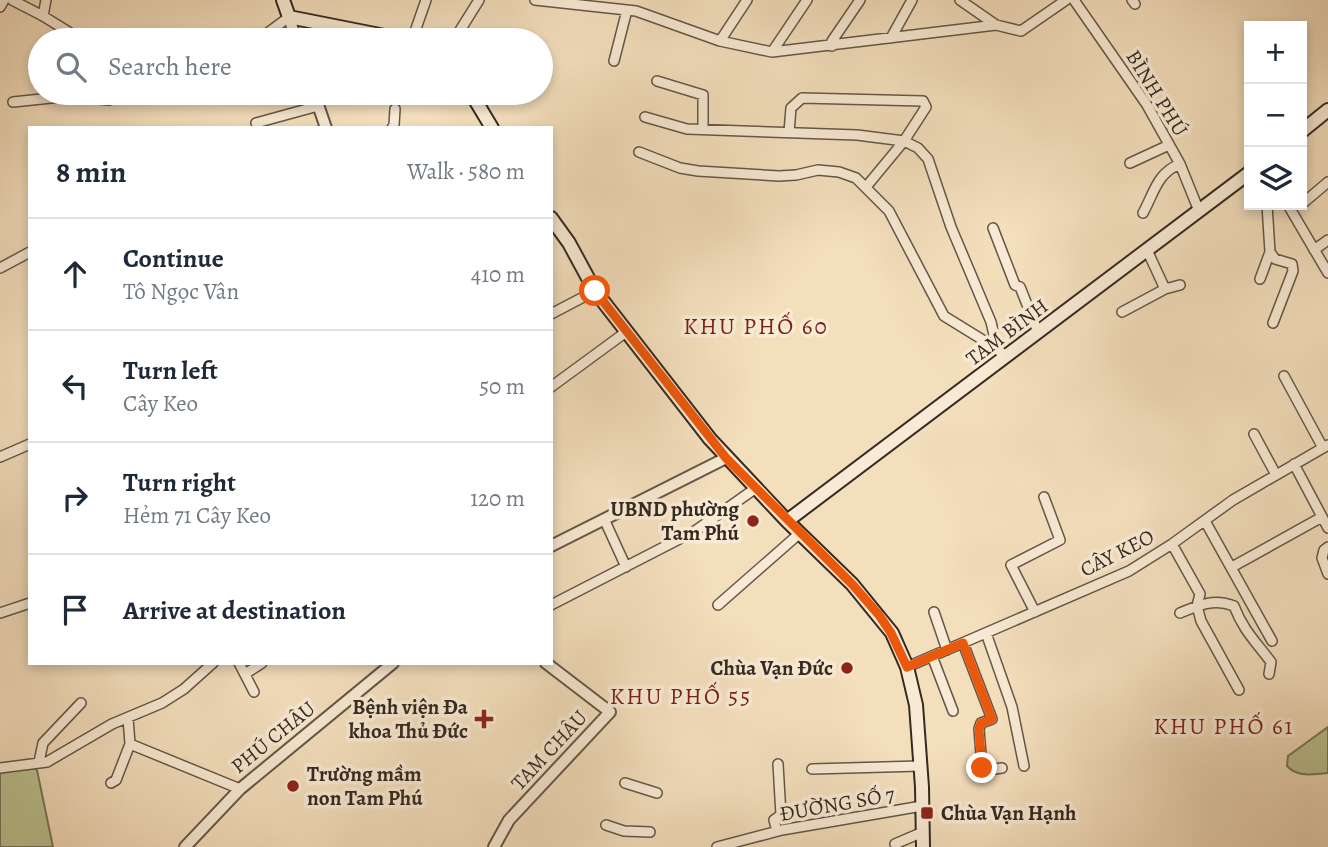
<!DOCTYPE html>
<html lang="en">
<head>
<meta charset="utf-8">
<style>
  :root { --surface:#fff; --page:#f2f2f3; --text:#1f2937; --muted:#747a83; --line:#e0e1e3 }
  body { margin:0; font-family:Alegreya,serif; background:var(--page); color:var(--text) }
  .controls { position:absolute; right:21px; top:21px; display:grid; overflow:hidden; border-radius:0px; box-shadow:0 4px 10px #0003 }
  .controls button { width:63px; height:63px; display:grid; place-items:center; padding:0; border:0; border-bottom:2px solid var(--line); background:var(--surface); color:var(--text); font:35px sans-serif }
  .stop { position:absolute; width:21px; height:21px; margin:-16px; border:5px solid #ea580c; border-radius:50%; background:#fff }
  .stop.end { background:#ea580c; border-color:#fff; box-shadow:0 2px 7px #0008 }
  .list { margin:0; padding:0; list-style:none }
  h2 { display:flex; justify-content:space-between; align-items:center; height:91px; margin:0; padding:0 28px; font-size:30px }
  h2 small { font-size:23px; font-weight:400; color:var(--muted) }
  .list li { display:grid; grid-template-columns:46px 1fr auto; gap:21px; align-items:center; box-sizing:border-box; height:112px; padding:0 28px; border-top:2px solid var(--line) }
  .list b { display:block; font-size:26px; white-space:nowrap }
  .list p { margin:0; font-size:23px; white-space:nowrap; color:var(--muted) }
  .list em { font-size:23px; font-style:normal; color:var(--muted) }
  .icon { flex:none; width:38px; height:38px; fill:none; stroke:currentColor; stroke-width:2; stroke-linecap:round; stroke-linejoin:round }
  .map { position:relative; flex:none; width:1328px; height:847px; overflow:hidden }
  .search { position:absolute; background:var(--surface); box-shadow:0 4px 10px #0003; left:28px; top:28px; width:525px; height:77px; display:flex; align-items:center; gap:18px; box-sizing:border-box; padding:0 24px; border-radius:38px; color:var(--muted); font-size:26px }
  .panel { position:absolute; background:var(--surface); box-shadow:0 4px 10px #0003; left:28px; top:126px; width:525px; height:539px; border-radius:0px }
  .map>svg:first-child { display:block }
  .green { fill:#bbc291; stroke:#787659; stroke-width:2 }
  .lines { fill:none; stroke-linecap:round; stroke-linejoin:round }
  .minor-casing { stroke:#645748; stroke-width:12 }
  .tertiary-casing { stroke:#645748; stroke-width:14 }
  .secondary-casing { stroke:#342a21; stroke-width:16 }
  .minor { stroke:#f8ead4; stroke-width:9 }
  .tertiary { stroke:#f8ead4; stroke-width:10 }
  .secondary { stroke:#f8ead4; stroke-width:12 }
  .route { stroke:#ea580c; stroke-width:9 }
  .poi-dot { fill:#8f2418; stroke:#f8ead4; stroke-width:2.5 }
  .labels { text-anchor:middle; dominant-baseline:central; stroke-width:7; stroke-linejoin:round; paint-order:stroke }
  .street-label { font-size:21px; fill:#342a21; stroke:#f8ead4 }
  .poi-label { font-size:21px; font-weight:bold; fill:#342a21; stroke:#f8ead4; text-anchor:end }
  .neighbourhood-label { font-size:23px; letter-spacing:2px; fill:#7a1f14; stroke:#f8ead4 }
</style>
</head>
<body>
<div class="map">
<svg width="1328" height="847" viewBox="0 0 1328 847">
  <rect width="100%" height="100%" fill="#f4dfbd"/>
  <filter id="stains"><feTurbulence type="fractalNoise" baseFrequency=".00286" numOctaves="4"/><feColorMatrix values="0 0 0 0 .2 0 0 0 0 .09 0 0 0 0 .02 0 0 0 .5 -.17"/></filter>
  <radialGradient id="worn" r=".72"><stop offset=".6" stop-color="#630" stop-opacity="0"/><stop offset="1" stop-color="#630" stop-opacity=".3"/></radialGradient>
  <path class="green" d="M1328 727V773C1313 774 1298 778 1287 766L1288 756Z
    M33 767 37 770 53 847H0V773Z"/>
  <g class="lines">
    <g class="minor-casing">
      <path id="minor" d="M12 0 43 16 72 34 88 40
        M535 0 636 11 720 41 772 52 996 25
        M960 0 996 25 1021 31 1066 0
        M1074 0 1147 105 1180 164 1199 211
        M1132 0 1135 4
        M0 7 4 0
        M43 16 46 0
        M891 38 912 0
        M258 40 289 17
        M412 40 426 0
        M454 40 479 0
        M720 41 747 0
        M832 46V41L860 0
        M772 52 807 0
        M614 61 627 10
        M657 81 703 95V129
        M13 102 70 96 109 100 117 98 119 93
        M645 117 687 129 857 135 904 141 918 148 928 159 951 227 991 322 994 335 991 345 1006 356
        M256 123 318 106
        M392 128 394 125 395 109
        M789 132 791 108 802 98 923 101 926 107 904 141 866 187
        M639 152 680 168 698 171 779 176 796 175 818 170 839 172 856 178 889 211 944 316 991 345
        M1130 163 1169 145
        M1302 204 1328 182
        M1267 205 1270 252 1275 259 1292 264 1293 271 1273 323
        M1288 205 1328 273
        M1143 213C1154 193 1157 173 1180 164
        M993 228 1015 285 1020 287 1038 332
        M1314 250 1328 240
        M0 268 30 252
        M1260 279 1270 252
        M1165 289 1180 285
        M1122 312 1165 289 1147 250
        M551 314 595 291
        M1284 376 1323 448
        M551 387 626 332
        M1254 434 1275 473
        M0 457 30 444
        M1294 464 1328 528
        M605 521 626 567
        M1205 521 1272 641
        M1172 544 1200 594 1197 606 1201 621 1239 690
        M1328 547 1324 550 1322 558 1328 574
        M1232 567 1322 517
        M551 605 695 531 756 488
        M718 605 800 533
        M934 612 947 650
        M1035 612 1011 565 1060 540 1044 497
        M0 613 30 603
        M1180 613C1199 605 1214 598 1234 606 1243 630 1256 642 1271 662L1269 674
        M986 633 1012 707 1024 766
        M963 643 992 719 981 723 979 729 982 767 987 770 1002 768
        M932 656 953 711
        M239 663 254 692
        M907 667 1129 571 1172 544 1233 500 1328 445
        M245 674 262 663
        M128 718 130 744 240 789
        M39 762 43 743 81 703
        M0 768 47 762 112 724 162 703 184 689 213 663
        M812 769 920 766
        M111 783 116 780 130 744
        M625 783 657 793
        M606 825 624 831 650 832
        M777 831 774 820 781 815 778 764
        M895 844 923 832
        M717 847 782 830 922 806"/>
    </g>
    <g class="tertiary-casing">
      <path id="tertiary" d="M289 17 296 40
        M314 93 326 128
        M551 546 726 458
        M185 847 240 789 393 663
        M494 847 509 820 610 712 546 663"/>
    </g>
    <g class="secondary-casing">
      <path id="secondary" d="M283 0 289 17 405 40
        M471 93 492 128
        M1302 131 1328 110
        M551 218 569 243 595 291 710 439 787 521 852 584 892 633 907 667 916 705 922 787 923 847
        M787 521 1249 173"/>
    </g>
    <use href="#minor" class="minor"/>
    <use href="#tertiary" class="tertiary"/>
    <use href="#secondary" class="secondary"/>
  </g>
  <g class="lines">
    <path class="route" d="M595 291 726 458 852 584 879 615 891 633 907 667 963 643 992 719 981 723 979 729 982 768"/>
  </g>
  <g class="poi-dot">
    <circle cx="753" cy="521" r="7"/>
    <circle cx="847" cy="668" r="7"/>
    <path d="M480.5 708.5h7v7h7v7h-7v7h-7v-7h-7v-7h7z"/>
    <circle cx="293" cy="786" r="7"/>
    <rect x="920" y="806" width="14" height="14" rx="3.5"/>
  </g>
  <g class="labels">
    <g class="street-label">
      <text transform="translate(1157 93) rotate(58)">BÌNH PHÚ</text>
      <text transform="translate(1007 332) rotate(-37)">TAM BÌNH</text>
      <text transform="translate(1117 553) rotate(-27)">CÂY KEO</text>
      <text transform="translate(273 737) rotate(-39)">PHÚ CHÂU</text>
      <text transform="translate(549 750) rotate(-47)">TAM CHÂU</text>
      <text transform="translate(837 804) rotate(-10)">ĐƯỜNG SỐ 7</text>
    </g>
    <g class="poi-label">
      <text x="739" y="509">UBND phường<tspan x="739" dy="24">Tam Phú</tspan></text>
      <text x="833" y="668">Chùa Vạn Đức</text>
      <text x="468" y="707">Bệnh viện Đa<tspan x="468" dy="24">khoa Thủ Đức</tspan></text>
      <text x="307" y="774" text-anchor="start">Trường mầm<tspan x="307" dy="24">non Tam Phú</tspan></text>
      <text x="941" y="813" text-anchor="start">Chùa Vạn Hạnh</text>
    </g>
    <g class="neighbourhood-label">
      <text x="756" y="326">KHU PHỐ 60</text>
      <text x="681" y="696">KHU PHỐ 55</text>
      <text x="1224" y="726">KHU PHỐ 61</text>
    </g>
  </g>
  <rect width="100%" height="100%" filter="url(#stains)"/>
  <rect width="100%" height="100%" fill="url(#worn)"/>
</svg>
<div class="controls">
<button>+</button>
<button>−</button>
<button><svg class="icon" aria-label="layers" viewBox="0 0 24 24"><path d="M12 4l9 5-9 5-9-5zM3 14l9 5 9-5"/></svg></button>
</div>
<div class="stop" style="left:595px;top:291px"></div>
<div class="stop end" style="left:982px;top:768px"></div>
<div class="search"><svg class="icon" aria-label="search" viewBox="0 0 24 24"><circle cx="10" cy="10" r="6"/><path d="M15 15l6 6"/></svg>Search here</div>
<section class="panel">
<h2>8 min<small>Walk · 580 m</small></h2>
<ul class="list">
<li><svg class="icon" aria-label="ahead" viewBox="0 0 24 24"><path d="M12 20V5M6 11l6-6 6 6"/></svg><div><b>Continue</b><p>Tô Ngọc Vân</p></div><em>410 m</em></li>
<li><svg class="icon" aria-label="left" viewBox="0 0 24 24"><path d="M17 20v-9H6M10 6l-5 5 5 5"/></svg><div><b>Turn left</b><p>Cây Keo</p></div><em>50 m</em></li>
<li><svg class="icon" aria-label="right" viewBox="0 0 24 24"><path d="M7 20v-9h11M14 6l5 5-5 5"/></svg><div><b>Turn right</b><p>Hẻm 71 Cây Keo</p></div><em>120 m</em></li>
<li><svg class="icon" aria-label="arrive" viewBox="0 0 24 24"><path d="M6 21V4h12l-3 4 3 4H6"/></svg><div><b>Arrive at destination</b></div></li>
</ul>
</section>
</div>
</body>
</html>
